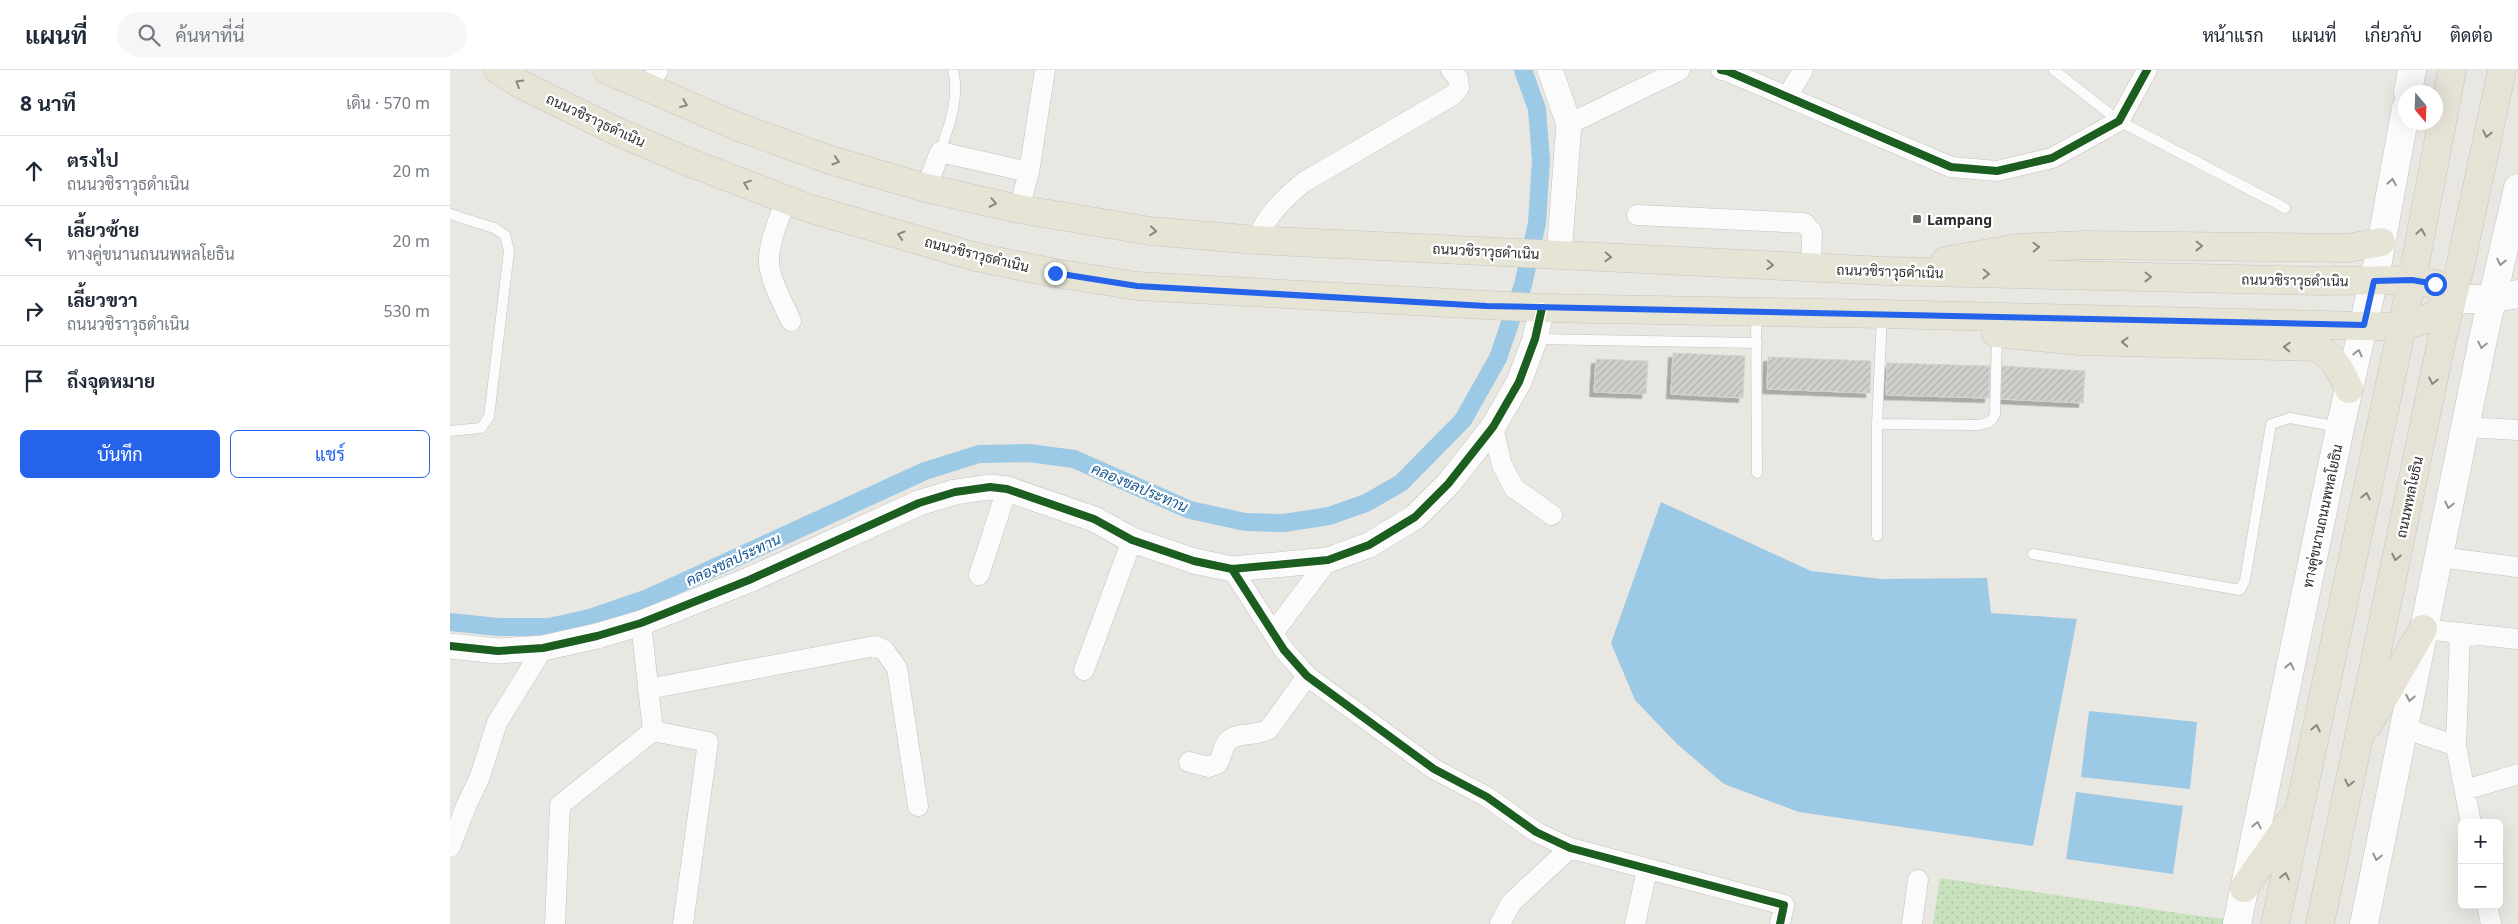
<!DOCTYPE html>
<html lang="th">
<head>
<meta charset="utf-8">
<style>
  :root { --surface:#fff; --page:#f6f6f7; --text:#1f2937; --muted:#747a83; --line:#e0e1e3; --accent:#2563eb }
  body { margin:0; font-family:"Noto Sans",Sarabun,sans-serif; background:var(--page); color:var(--text) }
  .controls { position:absolute; right:15px; bottom:15px; display:grid; overflow:hidden; border-radius:8px; box-shadow:0 5px 20px #0002 }
  .controls button { width:45px; height:45px; display:grid; place-items:center; padding:0; border:0; border-bottom:1px solid var(--line); background:var(--surface); color:var(--text); font:25px sans-serif }
  .compass { position:absolute; left:1948px; top:15px; width:45px; height:45px; border-radius:50%; background:var(--surface); box-shadow:0 5px 20px #0002; rotate:161deg }
  .stop { position:absolute; width:15px; height:15px; margin:-11px; border:4px solid #2563eb; border-radius:50%; background:#fff }
  .stop.end { background:#2563eb; border-color:#fff; box-shadow:0 1px 5px #0008 }
  .list { margin:0; padding:0; list-style:none }
  h2 { display:flex; justify-content:space-between; align-items:center; height:65px; margin:0; padding:0 20px; font-size:21px }
  h2 small { font-size:16px; font-weight:400; color:var(--muted) }
  .list li { display:grid; grid-template-columns:32px 1fr auto; gap:15px; align-items:center; box-sizing:border-box; height:70px; padding:0 20px; border-top:1px solid var(--line) }
  .list b { display:block; font-size:19px; white-space:nowrap }
  .list p { margin:0; font-size:16px; white-space:nowrap; color:var(--muted) }
  .list em { font-size:16px; font-style:normal; color:var(--muted) }
  .actions { display:flex; gap:10px; padding:15px 20px }
  .actions a { flex:1; padding:11px 0; border:1px solid var(--accent); border-radius:8px; text-align:center; font-size:18px; color:var(--accent) }
  .actions .main { background:var(--accent); color:#fff }
  .icon { flex:none; width:28px; height:28px; fill:none; stroke:currentColor; stroke-width:2; stroke-linecap:round; stroke-linejoin:round }
  .map { position:relative; flex:none; width:2068px; height:854px; overflow:hidden }
  header { display:flex; align-items:center; gap:30px; box-sizing:border-box; height:70px; padding:0 25px; background:var(--surface); border-bottom:1px solid var(--line) }
  header strong { font-size:24px }
  nav { display:flex; gap:28px; margin-inline-start:auto; font-size:18px }
  .search { width:350px; height:45px; background:var(--page); display:flex; align-items:center; gap:12px; box-sizing:border-box; padding:0 18px; border-radius:28px; color:var(--muted); font-size:19px }
  main { display:flex }
  aside { flex:1; background:var(--surface) }
  .map>svg:first-child { display:block }
  .grass { fill:url(#grass-dots) }
  .water { fill:#9cc9e5 }
  .lines { fill:none; stroke-linecap:round; stroke-linejoin:round }
  .canal { stroke:#9cc9e5; stroke-width:18 }
  .building { fill:url(#building-hatch); stroke:#d4d3ce; filter:url(#shadow) }
  .service-casing { stroke:#c3c2c2; stroke-width:11 }
  .minor-casing { stroke:#c3c2c2; stroke-width:21 }
  .tertiary-casing { stroke:#c3c2c2; stroke-width:26 }
  .secondary-casing { stroke:#c3c2c2; stroke-width:29 }
  .primary-casing { stroke:#c5c4c2; stroke-width:29 }
  .trunk-casing { stroke:#c5c4c2; stroke-width:29 }
  .service { stroke:#fcfbfb; stroke-width:10 }
  .minor { stroke:#fcfbfb; stroke-width:20 }
  .tertiary { stroke:#fcfbfb; stroke-width:25 }
  .secondary { stroke:#fcfbfb; stroke-width:28 }
  .primary { stroke:#e6e4d5; stroke-width:28 }
  .trunk { stroke:#e6e2d6; stroke-width:28 }
  .cycleway-casing { stroke:#fff; stroke-width:11 }
  .cycleway { stroke:#1b5e20; stroke-width:8 }
  .oneway { stroke:#898880 }
  .oneway2 { stroke:#898781 }
  .oneway3 { stroke:#949494 }
  .route { stroke:#2563eb; stroke-width:6 }
  .poi-dot { fill:#6e6d6c; stroke:#fff; stroke-width:2 }
  .labels { text-anchor:middle; dominant-baseline:central; stroke-width:4.5; stroke-linejoin:round; paint-order:stroke }
  .street-label { font-size:14px; fill:#2c2c2c; stroke:#fff }
  .poi-label { font-size:14px; font-weight:bold; fill:#2c2c2c; stroke:#fff; text-anchor:start }
  .water-label { font-size:15px; font-style:italic; fill:#185a93; stroke:#fff }
</style>
</head>
<body>
<header>
<strong>แผนที่</strong>
<div class="search"><svg class="icon" aria-label="search" viewBox="0 0 24 24"><circle cx="10" cy="10" r="6"/><path d="M15 15l6 6"/></svg>ค้นหาที่นี่</div>
<nav><a>หน้าแรก</a><a>แผนที่</a><a>เกี่ยวกับ</a><a>ติดต่อ</a></nav>
</header>
<main>
<aside>
<h2>8 นาที<small>เดิน · 570 m</small></h2>
<ul class="list">
<li><svg class="icon" aria-label="ahead" viewBox="0 0 24 24"><path d="M12 20V5M6 11l6-6 6 6"/></svg><div><b>ตรงไป</b><p>ถนนวชิราวุธดำเนิน</p></div><em>20 m</em></li>
<li><svg class="icon" aria-label="left" viewBox="0 0 24 24"><path d="M17 20v-9H6M10 6l-5 5 5 5"/></svg><div><b>เลี้ยวซ้าย</b><p>ทางคู่ขนานถนนพหลโยธิน</p></div><em>20 m</em></li>
<li><svg class="icon" aria-label="right" viewBox="0 0 24 24"><path d="M7 20v-9h11M14 6l5 5-5 5"/></svg><div><b>เลี้ยวขวา</b><p>ถนนวชิราวุธดำเนิน</p></div><em>530 m</em></li>
<li><svg class="icon" aria-label="arrive" viewBox="0 0 24 24"><path d="M6 21V4h12l-3 4 3 4H6"/></svg><div><b>ถึงจุดหมาย</b></div></li>
</ul>
<div class="actions"><a class="main">บันทึก</a><a>แชร์</a></div>
</aside>
<div class="map">
<svg width="2068" height="854" viewBox="0 0 2068 854">
  <defs>
    <pattern id="grass-dots" width="8" height="8" patternUnits="userSpaceOnUse" patternTransform="scale(1.25)"><rect width="8" height="8" fill="#c9e2be"/><path d="M2 2h.1M6 6h.1" fill="none" stroke="#adc2a3" stroke-width="1.8" stroke-linecap="round"/></pattern>
    <pattern id="building-hatch" width="6" height="6" patternUnits="userSpaceOnUse" patternTransform="scale(1.25)"><rect width="6" height="6" fill="#d0cfcb"/><path d="M-1 1l2-2M0 6l6-6M5 7l2-2" fill="none" stroke="#b3b2ae"/></pattern>
    <filter id="shadow"><feDropShadow dx="-4.5" dy="4.5" stdDeviation="0" flood-color="#0004"/></filter>
  </defs>
  <rect width="100%" height="100%" fill="#e9e7e2"/>
  <path class="grass" d="M1490 808 1756 847 1788 850 1787 854H1483Z"/>
  <path class="water" d="M1211 432 1361 501 1431 509 1537 508 1541 543 1627 549 1583 776 1349 742 1274 714 1227 674 1185 630 1161 573Z
    M1639 641 1747 652 1740 719 1631 707Z
    M1626 722 1733 736 1723 804 1616 789Z"/>
  <g class="lines">
    <path class="canal" d="M0 552 48 557H99L140 548 198 528 475 401 529 384 579 383 624 389 740 440 795 452 834 453 879 446 916 433 951 413 1013 350 1048 288 1073 215 1087 153 1091 90 1087 39 1073 0"/>
  </g>
  <path class="building" d="M1223 283 1295 286 1293 328 1221 324Z
    M1318 287 1421 291 1420 323 1317 319Z
    M1146 289 1198 291 1196 324 1144 322Z
    M1437 293 1540 296 1539 328 1436 325Z
    M1552 296 1635 301 1633 333 1550 329Z"/>
  <g class="lines">
    <g class="service-casing">
      <path id="service" d="M1604 0 1669 51 1835 138
        M490 82C499 57 510 27 503 0
        M0 144 44 158 55 165 59 181 39 347 31 358 0 361
        M1306 242 1307 403
        M1085 269 1307 273
        M1427 354 1528 355C1537 353 1542 353 1545 344L1547 264
        M1427 466V354L1432 245
        M1583 484 1790 520 1795 510 1821 354 1840 348 1889 357"/>
    </g>
    <g class="minor-casing">
      <path id="minor" d="M1271 0 1277 1 1501 97 1547 101 1602 88 1669 51 1697 0
        M197 19 208 0
        M1337 27 1353 0
        M1119 54 1230 0
        M476 118 490 82 579 102
        M336 128C330 148 318 172 319 193 321 213 333 233 341 251
        M569 139 579 102 595 0
        M1187 145 1354 153 1362 162 1361 197
        M806 170C817 145 833 129 854 112L1003 25 1009 18 1008 8 1001 0
        M1043 357 1052 395 1064 418 1102 445
        M2015 357 2068 360
        M1989 487 2068 497
        M782 499 834 580 857 606 984 699 1037 727 1086 762 1120 778 1334 835 1330 854
        M529 505 557 419
        M191 553 203 661 258 672 233 854
        M1973 559 2068 569
        M823 563 878 490
        M634 600 682 470
        M198 619 425 576 434 580 447 598 468 736
        M1954 658 2006 676 2021 753
        M2006 676 2010 563
        M739 692 759 697 767 694C772 688 772 678 777 672 786 661 807 667 819 659L857 606
        M2015 720 2068 704
        M0 777 16 736 29 709 47 653 93 578
        M2037 835 2041 854
        M105 854 110 735 203 661
        M1050 854 1061 833 1120 778
        M1185 854 1197 800
        M1462 854 1468 810"/>
    </g>
    <g class="tertiary-casing">
      <path id="tertiary" d="M1100 0 1119 54 1109 185
        M0 576 48 581 93 578 147 566 191 553 299 510 469 433 505 422 540 417 557 419 644 449 682 470 744 491 782 499 878 490 919 475 965 447 998 414 1043 357 1069 312 1085 269 1092 238"/>
    </g>
    <g class="secondary-casing">
      <path id="secondary" d="M1958 22 1962 0
        M2002 230 2043 228 2068 224
        M1787 854 1890 358 1928 191 1956 38
        M1914 854 2033 269 2068 118"/>
    </g>
    <g class="primary-casing">
      <path id="primary" d="M48 0 72 15 166 61 236 91 358 138 526 187 605 203 687 216 1092 238 1432 244 1952 257 1981 247 2002 230 1985 214 1962 210 1871 211 1435 201 806 170 700 161 569 139 476 118 380 90 286 56 157 0
        M1495 191 1567 178 1635 175 1898 178 1931 172
        M1546 263 1630 271 1865 277C1884 285 1891 302 1899 319"/>
    </g>
    <g class="trunk-casing">
      <path id="trunk" d="M1918 655 1973 559
        M1794 818 1842 749
        M1825 854 1962 210 2002 0
        M1870 854 1992 269 2010 197 2052 0"/>
    </g>
    <use href="#service" class="service"/>
    <use href="#minor" class="minor"/>
    <use href="#tertiary" class="tertiary"/>
    <use href="#secondary" class="secondary"/>
    <use href="#primary" class="primary"/>
    <use href="#trunk" class="trunk"/>
    <g class="cycleway-casing">
      <path id="cycleway" d="M1271 0 1277 1 1501 97 1547 101 1602 88 1669 51 1697 0
        M782 499 834 580 857 606 984 699 1037 727 1086 762 1120 778 1334 835 1330 854
        M0 576 48 581 93 578 147 566 191 553 299 510 469 433 505 422 540 417 557 419 644 449 682 470 744 491 782 499 878 490 919 475 965 447 998 414 1043 357 1069 312 1085 269 1092 238"/>
    </g>
    <use href="#cycleway" class="cycleway"/>
  </g>
  <defs><path id="oneway-chevron" d="M-2-3.5L2.5 0L-2 3.5" fill="none" stroke-width="1.6" stroke-linecap="round" stroke-linejoin="round" transform="scale(1.25)"/></defs>
  <g class="oneway">
    <use href="#oneway-chevron" transform="translate(69 13) rotate(-150)"/>
    <use href="#oneway-chevron" transform="translate(234 34) rotate(22)"/>
    <use href="#oneway-chevron" transform="translate(386 91) rotate(17)"/>
    <use href="#oneway-chevron" transform="translate(297 114) rotate(-159)"/>
    <use href="#oneway-chevron" transform="translate(543 133) rotate(12)"/>
    <use href="#oneway-chevron" transform="translate(703 161) rotate(6)"/>
    <use href="#oneway-chevron" transform="translate(451 165) rotate(-164)"/>
    <use href="#oneway-chevron" transform="translate(1749 176) rotate(1)"/>
    <use href="#oneway-chevron" transform="translate(1586 177) rotate(-2)"/>
    <use href="#oneway-chevron" transform="translate(1158 187) rotate(3)"/>
    <use href="#oneway-chevron" transform="translate(1320 195) rotate(3)"/>
    <use href="#oneway-chevron" transform="translate(1536 204) rotate(1)"/>
    <use href="#oneway-chevron" transform="translate(1698 207) rotate(1)"/>
    <use href="#oneway-chevron" transform="translate(1675 272) rotate(-178)"/>
    <use href="#oneway-chevron" transform="translate(1837 277) rotate(-178)"/>
  </g>
  <g class="oneway2">
    <use href="#oneway-chevron" transform="translate(2037 64) rotate(102)"/>
    <use href="#oneway-chevron" transform="translate(1971 162) rotate(-80)"/>
    <use href="#oneway-chevron" transform="translate(1983 311) rotate(102)"/>
    <use href="#oneway-chevron" transform="translate(1916 426) rotate(-78)"/>
    <use href="#oneway-chevron" transform="translate(1946 487) rotate(102)"/>
    <use href="#oneway-chevron" transform="translate(1866 658) rotate(-78)"/>
    <use href="#oneway-chevron" transform="translate(1899 713) rotate(102)"/>
    <use href="#oneway-chevron" transform="translate(1835 806) rotate(-78)"/>
  </g>
  <g class="oneway3">
    <use href="#oneway-chevron" transform="translate(1942 112) rotate(-80)"/>
    <use href="#oneway-chevron" transform="translate(2051 192) rotate(102)"/>
    <use href="#oneway-chevron" transform="translate(2032 275) rotate(102)"/>
    <use href="#oneway-chevron" transform="translate(1908 283) rotate(-77)"/>
    <use href="#oneway-chevron" transform="translate(1999 435) rotate(102)"/>
    <use href="#oneway-chevron" transform="translate(1840 596) rotate(-78)"/>
    <use href="#oneway-chevron" transform="translate(1960 628) rotate(101)"/>
    <use href="#oneway-chevron" transform="translate(1807 755) rotate(-78)"/>
    <use href="#oneway-chevron" transform="translate(1927 787) rotate(102)"/>
  </g>
  <g class="lines">
    <path class="route" d="M605 203 687 216 1036 236 1914 255 1924 211 1962 210 1985 214"/>
  </g>
  <rect class="poi-dot" x="1462" y="144" width="10" height="10" rx="2.5"/>
  <g class="labels">
    <g class="street-label">
      <text transform="translate(146 50) rotate(25)">ถนนวชิราวุธดำเนิน</text>
      <text transform="translate(1036 181) rotate(3)">ถนนวชิราวุธดำเนิน</text>
      <text transform="translate(527 184) rotate(14)">ถนนวชิราวุธดำเนิน</text>
      <text transform="translate(1440 201) rotate(2)">ถนนวชิราวุธดำเนิน</text>
      <text transform="translate(1845 210) rotate(1)">ถนนวชิราวุธดำเนิน</text>
      <text transform="translate(1959 427) rotate(-78)">ถนนพหลโยธิน</text>
      <text transform="translate(1872 446) rotate(-78)">ทางคู่ขนานถนนพหลโยธิน</text>
    </g>
    <g class="poi-label">
      <text x="1477" y="149">Lampang</text>
    </g>
    <g class="water-label">
      <text transform="translate(690 417) rotate(23)">คลองชลประทาน</text>
      <text transform="translate(283 489) rotate(-25)">คลองชลประทาน</text>
    </g>
  </g>
</svg>
<div class="controls">
<button>+</button>
<button>−</button>
</div>
<svg class="compass" viewBox="-18 -18 36 36"><path d="M0-13l5 13h-10z" fill="#e53935"/><path d="M0 13l5-13h-10z" fill="#747a83"/></svg>
<div class="stop" style="left:1985px;top:214px"></div>
<div class="stop end" style="left:605px;top:203px"></div>
</div>
</main>
</body>
</html>
